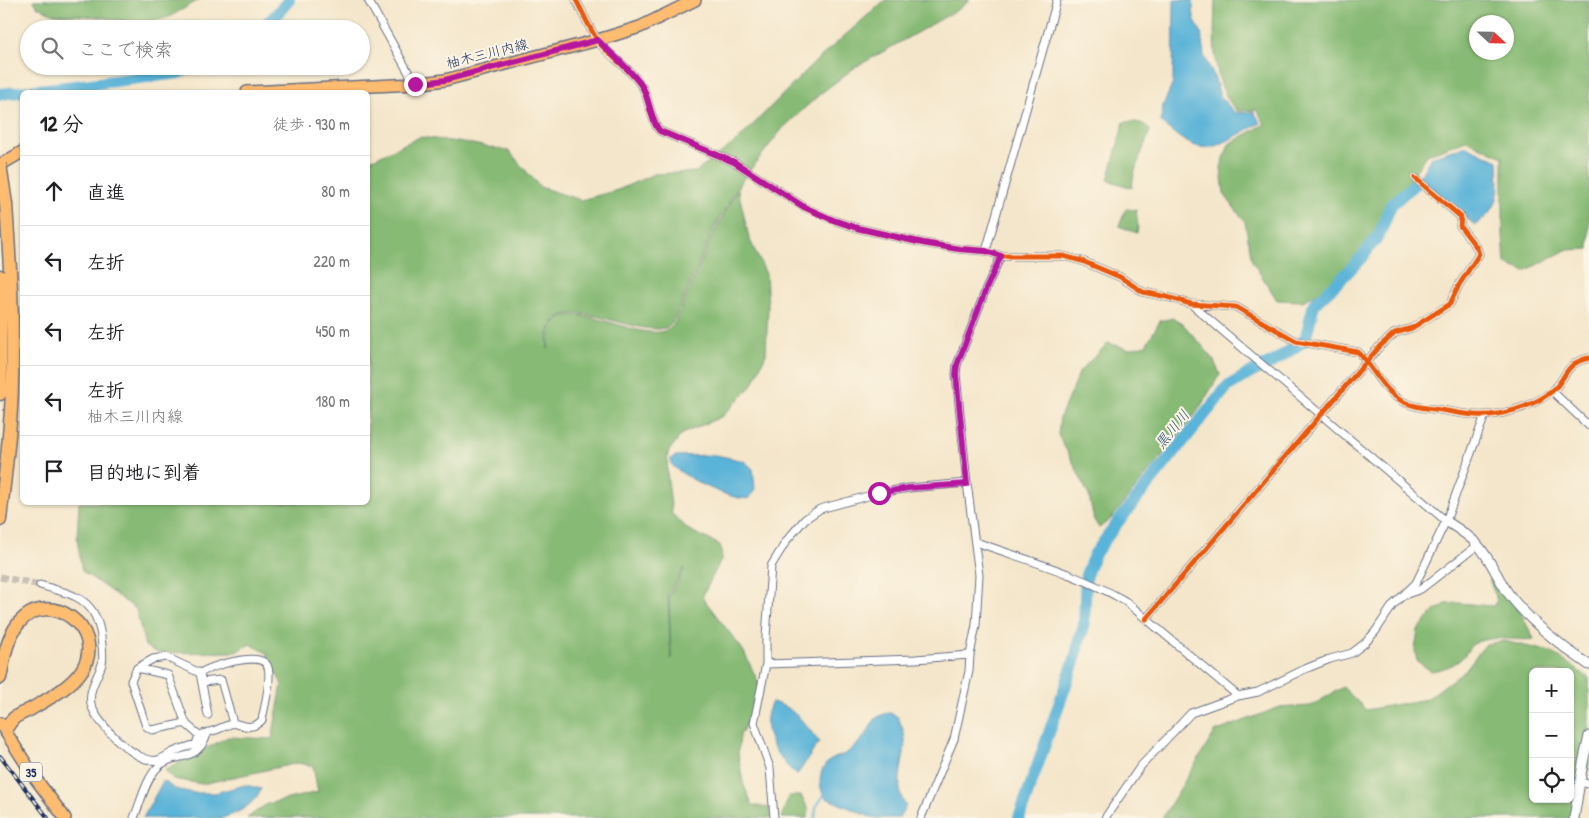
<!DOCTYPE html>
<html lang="ja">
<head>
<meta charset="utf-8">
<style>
  :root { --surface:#fff; --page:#f6f6f6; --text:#202124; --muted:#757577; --line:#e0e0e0 }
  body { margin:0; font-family:"Patrick Hand","Klee One",sans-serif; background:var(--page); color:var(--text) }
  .controls { position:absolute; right:15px; bottom:15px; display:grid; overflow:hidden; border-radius:8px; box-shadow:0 1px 4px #0004 }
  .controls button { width:45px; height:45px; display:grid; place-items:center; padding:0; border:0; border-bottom:1px solid var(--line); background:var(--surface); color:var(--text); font:25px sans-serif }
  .compass { position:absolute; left:1469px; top:15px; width:45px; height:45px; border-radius:50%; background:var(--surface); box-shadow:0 1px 4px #0004; rotate:112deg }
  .stop { position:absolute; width:15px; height:15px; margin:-11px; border:4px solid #b5179e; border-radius:50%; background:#fff }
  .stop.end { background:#b5179e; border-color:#fff; box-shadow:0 1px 5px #0008 }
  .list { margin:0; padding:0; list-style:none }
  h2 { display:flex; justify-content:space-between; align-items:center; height:65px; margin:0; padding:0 20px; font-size:21px }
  h2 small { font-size:16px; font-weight:400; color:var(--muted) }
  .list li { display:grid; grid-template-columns:32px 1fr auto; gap:15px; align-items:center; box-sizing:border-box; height:70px; padding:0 20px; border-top:1px solid var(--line) }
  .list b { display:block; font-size:19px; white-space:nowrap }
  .list p { margin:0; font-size:16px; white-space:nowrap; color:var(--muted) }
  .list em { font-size:16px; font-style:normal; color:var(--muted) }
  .icon { flex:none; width:28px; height:28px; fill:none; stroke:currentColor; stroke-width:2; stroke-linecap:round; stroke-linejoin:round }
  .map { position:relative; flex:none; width:1589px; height:818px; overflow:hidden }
  .search { position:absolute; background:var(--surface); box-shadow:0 1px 4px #0004; left:20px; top:20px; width:350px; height:55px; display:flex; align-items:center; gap:12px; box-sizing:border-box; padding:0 18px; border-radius:28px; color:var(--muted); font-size:19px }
  .panel { position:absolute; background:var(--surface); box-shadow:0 1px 4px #0004; left:20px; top:90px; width:350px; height:415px; border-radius:8px }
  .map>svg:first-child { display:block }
  .forest { fill:#87ba74; stroke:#517469; fill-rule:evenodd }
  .water { fill:#5ab3d8; stroke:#3a719b }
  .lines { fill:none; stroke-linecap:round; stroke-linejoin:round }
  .stream { stroke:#5ab3d8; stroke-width:2 }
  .river { stroke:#5ab3d8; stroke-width:12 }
  .minor-tunnel { stroke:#c9c1b4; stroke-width:7; stroke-dasharray:7 3.5; stroke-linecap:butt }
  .minor-casing { stroke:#676f84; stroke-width:9 }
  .tertiary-casing { stroke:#676f84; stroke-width:11 }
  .primary-casing { stroke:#676f84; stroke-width:14 }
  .trunk-casing { stroke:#676f84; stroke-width:14 }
  .motorway-casing { stroke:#676f84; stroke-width:15 }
  .minor { stroke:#fff; stroke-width:7 }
  .tertiary { stroke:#fff; stroke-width:9 }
  .primary { stroke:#febc70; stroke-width:11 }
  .trunk { stroke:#febc70; stroke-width:11 }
  .motorway { stroke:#febc70; stroke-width:12 }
  .rail-casing { stroke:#1b2f5e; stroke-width:4 }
  .rail { stroke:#fcf5e5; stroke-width:2; stroke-dasharray:5.5; stroke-linecap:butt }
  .motorway-bridge-casing { stroke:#676f84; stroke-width:15; stroke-linecap:butt }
  .motorway-bridge { stroke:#febc70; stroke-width:12 }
  .cycleway-casing { stroke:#fcf5e5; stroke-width:8 }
  .cycleway { stroke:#e8590c; stroke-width:5 }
  .route { stroke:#b5179e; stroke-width:6 }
  .labels { text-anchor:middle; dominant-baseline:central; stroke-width:4; stroke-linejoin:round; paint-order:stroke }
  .shield { fill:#fcf5e5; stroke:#5e6a86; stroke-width:1 }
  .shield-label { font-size:12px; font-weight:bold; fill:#1b2f5e }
  .street-label { font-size:14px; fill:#1b2f5e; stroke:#fcf5e5 }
  .water-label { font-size:15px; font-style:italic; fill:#2e5783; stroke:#fcf5e5 }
</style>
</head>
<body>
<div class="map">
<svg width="1589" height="818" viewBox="0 0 1589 818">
  <rect width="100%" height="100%" fill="#fcf5e5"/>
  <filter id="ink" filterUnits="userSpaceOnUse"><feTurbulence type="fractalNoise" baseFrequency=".02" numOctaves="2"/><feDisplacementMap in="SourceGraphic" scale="10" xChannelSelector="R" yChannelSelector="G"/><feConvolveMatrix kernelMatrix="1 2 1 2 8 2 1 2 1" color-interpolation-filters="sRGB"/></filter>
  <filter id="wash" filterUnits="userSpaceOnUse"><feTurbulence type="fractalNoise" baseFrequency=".0096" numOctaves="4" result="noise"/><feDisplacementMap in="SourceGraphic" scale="20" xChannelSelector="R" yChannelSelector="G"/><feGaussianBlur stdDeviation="1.12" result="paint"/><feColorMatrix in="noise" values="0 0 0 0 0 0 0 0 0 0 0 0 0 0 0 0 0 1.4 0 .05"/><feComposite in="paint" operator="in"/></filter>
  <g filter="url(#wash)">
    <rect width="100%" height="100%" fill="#f4e6ca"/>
    <path class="forest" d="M33 0H199L169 17 141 25 101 17 54 14 38 7Z
      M885 0H970L959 9 854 68 820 94 783 128 740 183 713 230 675 318C672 322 669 327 664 328 631 337 542 278 548 349 549 341 549 329 555 322 575 298 646 345 668 329 671 327 674 323 676 320L714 232 738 189 749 238 766 274 768 307 766 354 753 384 723 416 682 434 668 452 667 472 672 514 689 530 720 545 722 558 702 597 743 650 760 686 755 708 740 735 738 753 743 783 752 805 770 808 771 818H247L267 804 318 792 313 766 298 763 202 784 173 779 165 770 228 737 272 739 282 685 267 653 250 644 236 652 158 653 145 646 136 609 82 571 77 538 79 503 368 502V161L420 137 472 144 509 151 540 187 581 200 618 190 654 174 696 172 738 140 816 61ZM684 568V570L669 596 671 659 668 594Z
      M1215 0H1589V249L1566 250 1525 271 1505 264 1503 235V157L1466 140 1426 155 1408 183 1388 201 1379 230 1327 289 1302 301 1277 300 1252 261 1245 222 1224 194 1221 167 1229 144 1265 124 1257 110 1237 111C1210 83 1214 36 1215 0ZM1476 22H1506V52H1476Z
      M1124 122C1134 122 1144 121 1150 130 1144 151 1133 166 1132 188L1108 180Z
      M1126 209 1136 210 1138 226 1137 233 1119 226Z
      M1173 318 1182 323 1212 357 1220 374 1197 412 1112 518 1099 528 1094 520 1089 496 1073 462 1058 435 1060 417 1080 371 1108 343 1129 349 1146 345 1160 321Z
      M1493 578 1496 579 1520 612 1534 639C1515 642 1489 633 1472 645 1469 647 1466 654 1463 657 1454 666 1443 669 1431 671L1417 661 1415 650 1418 630 1435 611 1446 604 1458 603 1493 606 1497 600 1490 582V579Z
      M1504 641 1551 652 1589 678V770L1575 818H1162L1215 732 1277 708 1311 706 1343 687 1366 710 1427 699 1465 670 1486 644ZM1533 672H1570V799H1533Z
      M789 796H801L808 808V818H781Z"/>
    <path class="water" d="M1174 0H1193V11L1195 21 1201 32 1204 56 1215 79 1220 96 1235 113 1254 112 1261 123C1214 145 1207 165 1161 122L1163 106 1173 83Z
      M1466 146 1498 161C1499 190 1503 207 1475 225L1418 180 1431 157Z
      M716 455 744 461 753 469 755 489 750 498C735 503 681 476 671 464V459L676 456Z
      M772 702C794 707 805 724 819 742L797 775C776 757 757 730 772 702Z
      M890 713 898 717C901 725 906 735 905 744 904 763 893 789 906 806L899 818H873L826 798C817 787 818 768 831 760 836 757 841 756 845 754 851 750 859 743 863 738 874 726 870 716 890 713Z
      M163 781 175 789 194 793H215L245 785 261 789C255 804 238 814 221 818H143Z"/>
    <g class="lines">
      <path class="stream" d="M815 818 816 807 824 795"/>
      <path class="river" d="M261 29 276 15 289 0
        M0 94 67 87 179 73 194 66
        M1019 818 1076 656 1079 640 1084 627 1086 575 1094 555 1118 522 1227 387 1248 374 1273 362 1305 340 1314 304 1338 282 1361 258 1379 235 1391 205 1419 180 1430 178"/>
    </g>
  </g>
  <g filter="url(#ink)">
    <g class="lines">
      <path class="minor-tunnel" d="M0 577 40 585"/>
      <g class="minor-casing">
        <path id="minor" d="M368 0 415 84
          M576 0C583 13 589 28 598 41 611 58 632 69 643 88 649 100 652 124 660 131L734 162 804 207 833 220 857 228 923 243 959 249 986 251 1001 256H1063L1082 261 1120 277 1143 292 1167 297 1191 304 1236 307 1296 341 1358 352C1372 366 1381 387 1397 398 1410 407 1426 408 1441 410 1452 412 1464 414 1475 415 1499 417 1532 407 1551 392 1567 380 1563 363 1589 358
          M986 251 1057 0
          M1191 304 1446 521
          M1552 391 1589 426
          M976 542C1026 560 1079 574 1125 601L1238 696
          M40 585C74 595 96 598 101 637 102 646 104 656 102 664 98 677 88 689 91 704 95 722 137 765 158 760 162 759 167 755 171 753 179 749 188 747 196 744L199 735
          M1407 594 1421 589 1478 545
          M1146 619 1380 346 1395 333 1412 328 1450 304 1459 285 1479 254 1477 248 1460 226 1461 217 1415 178
          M766 664 915 659 970 655
          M137 668 168 675 186 724 199 735 216 730 233 723C244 726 253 730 262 720 264 708 273 676 267 665 259 651 212 666 200 673
          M202 682 221 680 233 723
          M186 723 152 730 146 726 131 681 137 668 153 659 166 657 200 673 208 715
          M1579 782 1589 784
          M134 818C140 804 146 779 157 768 175 750 197 766 208 732
          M774 818 770 768 754 723 766 664V637L771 566 787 540 805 519 820 509 879 493 909 488 967 483
          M921 818 954 739 969 671 970 655 976 625 979 575 967 483 956 374 957 365 986 289 1001 256
          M1105 818 1140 767 1191 713 1238 696 1258 692 1305 669 1330 659 1352 653 1365 643 1375 632 1393 605 1416 583 1446 521 1485 415"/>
      </g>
      <g class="tertiary-casing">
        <path id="tertiary" d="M1446 521C1457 528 1467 534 1477 544 1490 558 1497 577 1508 593 1527 619 1562 647 1589 665
          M1574 818 1583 763 1589 736"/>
      </g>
      <g class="primary-casing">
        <path id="primary" d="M247 92 415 84 445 80 598 40 640 27 695 0
          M0 165 22 152"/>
      </g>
      <g class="trunk-casing">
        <path id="trunk" d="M0 723 35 778 65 818"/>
      </g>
      <g class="motorway-casing">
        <path id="motorway" d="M0 276V394
          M0 520C5 475 11 431 12 387 14 326 10 264 6 204
          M0 678C4 659 6 640 18 624 48 586 108 629 82 670 71 687 48 699 31 709 26 712 19 714 14 718 11 721 8 726 5 730"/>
      </g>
      <use href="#minor" class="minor"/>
      <use href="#tertiary" class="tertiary"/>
      <use href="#primary" class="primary"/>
      <use href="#trunk" class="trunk"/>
      <use href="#motorway" class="motorway"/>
      <g class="rail-casing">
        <path id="rail" d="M0 756 48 818"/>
      </g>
      <use href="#rail" class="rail"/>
      <g class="motorway-bridge-casing">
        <path id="motorway-bridge" d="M0 164 6 204"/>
      </g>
      <use href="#motorway-bridge" class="motorway-bridge"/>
      <g class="cycleway-casing">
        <path id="cycleway" d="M576 0C583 13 589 28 598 41 611 58 632 69 643 88 649 100 652 124 660 131L734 162 804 207 833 220 857 228 923 243 959 249 986 251 1001 256H1063L1082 261 1120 277 1143 292 1167 297 1191 304 1236 307 1296 341 1358 352C1372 366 1381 387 1397 398 1410 407 1426 408 1441 410 1452 412 1464 414 1475 415 1499 417 1532 407 1551 392 1567 380 1563 363 1589 358
          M1146 619 1380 346 1395 333 1412 328 1450 304 1459 285 1479 254 1477 248 1460 226 1461 217 1415 178"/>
      </g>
      <use href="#cycleway" class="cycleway"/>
    </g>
  </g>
  <g class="lines" filter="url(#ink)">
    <path class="route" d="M415 84 445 80 598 40C613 56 632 70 643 88 649 99 652 124 660 131L734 162 804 207 833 220 857 228 923 243 959 249 986 251 1001 256 986 289 957 365 956 374 967 484 909 488 879 493"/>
  </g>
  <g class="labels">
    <rect class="shield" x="20" y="762.5" width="22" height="19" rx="4"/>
    <g class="shield-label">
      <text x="31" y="772">35</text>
    </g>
    <g class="street-label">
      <text transform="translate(487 53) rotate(-14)">柚木三川内線</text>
    </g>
    <g class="water-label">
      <text transform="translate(1172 429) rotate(-51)">黒川川</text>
    </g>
  </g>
</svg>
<div class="controls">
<button>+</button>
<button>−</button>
<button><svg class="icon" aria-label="locate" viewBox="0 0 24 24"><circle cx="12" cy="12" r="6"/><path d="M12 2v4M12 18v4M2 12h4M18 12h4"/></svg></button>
</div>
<svg class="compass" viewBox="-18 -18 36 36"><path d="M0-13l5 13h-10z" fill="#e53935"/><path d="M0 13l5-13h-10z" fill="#757577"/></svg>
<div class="stop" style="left:879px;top:493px"></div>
<div class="stop end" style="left:415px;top:84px"></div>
<div class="search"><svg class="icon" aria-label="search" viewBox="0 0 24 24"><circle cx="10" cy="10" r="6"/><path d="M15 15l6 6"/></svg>ここで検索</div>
<section class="panel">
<h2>12 分<small>徒歩 · 930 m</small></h2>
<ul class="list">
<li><svg class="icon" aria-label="ahead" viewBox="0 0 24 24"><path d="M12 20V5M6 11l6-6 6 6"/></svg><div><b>直進</b></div><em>80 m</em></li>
<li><svg class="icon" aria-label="left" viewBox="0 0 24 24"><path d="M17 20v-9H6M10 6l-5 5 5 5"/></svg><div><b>左折</b></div><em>220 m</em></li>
<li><svg class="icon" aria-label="left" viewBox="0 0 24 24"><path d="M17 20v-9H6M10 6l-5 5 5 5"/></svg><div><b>左折</b></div><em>450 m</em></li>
<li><svg class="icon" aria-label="left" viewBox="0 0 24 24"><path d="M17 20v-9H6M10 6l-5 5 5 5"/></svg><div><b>左折</b><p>柚木三川内線</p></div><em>180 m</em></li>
<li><svg class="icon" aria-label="arrive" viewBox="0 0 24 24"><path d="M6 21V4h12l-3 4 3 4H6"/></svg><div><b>目的地に到着</b></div></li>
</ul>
</section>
</div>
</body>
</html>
